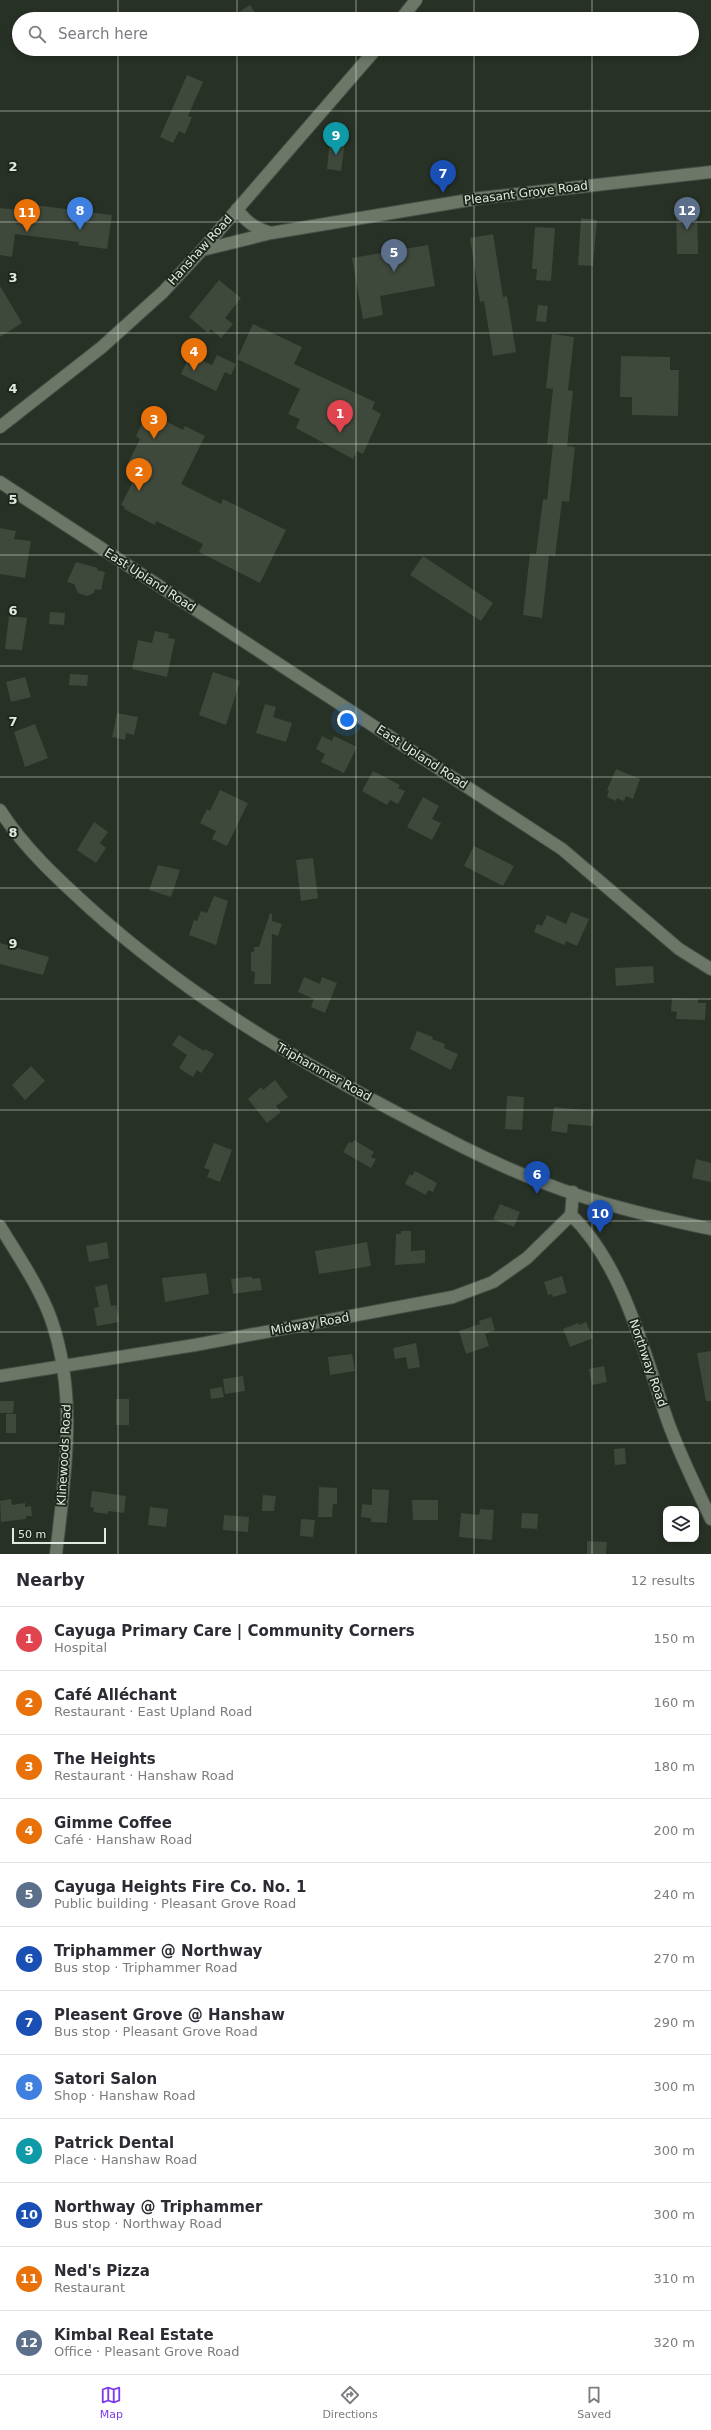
<!DOCTYPE html>
<html lang="en">
<head>
<meta charset="utf-8">
<style>
  :root { --surface:#fff; --page:#f7f7f7; --text:#2b2b33; --muted:#7c7c81; --line:#e1e1e2; --accent:#7c3aed }
  body { margin:0; font-family:"DejaVu Sans",sans-serif; background:var(--page); color:var(--text) }
  .controls { position:absolute; right:12px; bottom:12px; display:grid; overflow:hidden; border-radius:8px; box-shadow:0 2px 6px #0003 }
  .controls button { width:36px; height:36px; display:grid; place-items:center; padding:0; border:0; border-bottom:1px solid var(--line); background:var(--surface); color:var(--text); font:20px sans-serif }
  .scale { position:absolute; left:12px; bottom:10px; width:94px; box-sizing:border-box; padding-left:4px; border:2px solid #e3e9e1; border-top:0; font-size:11px; line-height:14px; white-space:nowrap; color:#e3e9e1; -webkit-text-stroke:3px #1e271b; paint-order:stroke }
  .you { position:absolute; left:347px; top:720px; width:14px; height:14px; margin:-10px; border:3px solid #fff; border-radius:50%; background:#1a73e8; box-shadow:0 0 0 6px #1a73e833 }
  .badge { display:grid; place-items:center; width:26px; height:26px; border-radius:50%; background:var(--accent); color:#fff; font-size:13px; font-weight:700 }
  .pin { position:absolute; translate:-50% -33px; filter:drop-shadow(0 1px 2px #0008) }
  .pin::after { content:''; position:absolute; top:21px; width:14px; height:12px; background:inherit; clip-path:polygon(0 0,100% 0,50% 100%) }
  .list { margin:0; padding:0; list-style:none }
  h2 { display:flex; justify-content:space-between; align-items:center; height:52px; margin:0; padding:0 16px; font-size:17px }
  h2 small { font-size:13px; font-weight:400; color:var(--muted) }
  .list li { display:grid; grid-template-columns:26px 1fr auto; gap:12px; align-items:center; box-sizing:border-box; height:64px; padding:0 16px; border-top:1px solid var(--line) }
  .list b { display:block; font-size:15px; white-space:nowrap }
  .list p { margin:0; font-size:13px; white-space:nowrap; color:var(--muted) }
  .list em { font-size:13px; font-style:normal; color:var(--muted) }
  .icon { flex:none; width:22px; height:22px; fill:none; stroke:currentColor; stroke-width:2; stroke-linecap:round; stroke-linejoin:round }
  .map { position:relative; flex:none; width:711px; height:1554px; overflow:hidden }
  .search { position:absolute; background:var(--surface); box-shadow:0 2px 6px #0003; left:12px; right:12px; top:12px; height:44px; display:flex; align-items:center; gap:10px; box-sizing:border-box; padding:0 14px; border-radius:22px; color:var(--muted); font-size:15px }
  .sheet { height:820px; background:var(--surface) }
  nav { display:flex; justify-content:space-around; align-items:center; box-sizing:border-box; height:56px; border-top:1px solid var(--line); background:var(--surface); font-size:11px; color:var(--muted) }
  nav a { display:grid; justify-items:center; gap:2px }
  nav .on { color:var(--accent) }
  .map>svg:first-child { display:block }
  .building { fill:#3e483b }
  .lines { fill:none; stroke-linecap:round; stroke-linejoin:round }
  .minor-casing { stroke:#474f45; stroke-width:14 }
  .minor { stroke:#6c7768; stroke-width:12 }
  .grid { fill:none; stroke:#e3e9e1; stroke-width:1; stroke-opacity:0.55 }
  .labels { text-anchor:middle; dominant-baseline:central; stroke-width:4; stroke-linejoin:round; paint-order:stroke }
  .street-label { font-size:12px; fill:#e3e9e1; stroke:#1e271b }
  .grid-label { font-size:13px; text-anchor:middle; font-weight:bold; fill:#e3e9e1; stroke:#1e271b; stroke-width:4; stroke-linejoin:round; paint-order:stroke }
</style>
</head>
<body>
<div class="map">
<svg width="711" height="1554" viewBox="0 0 711 1554">
  <rect width="100%" height="100%" fill="#283125"/>
  <path class="building" d="M250 5 259 19H228Z
    M187 75 203 82 188 116 192 117 185 134 179 131 173 143 160 137Z
    M330 139 345 141 341 171 327 169Z
    M19 203 112 215 107 249 78 245 79 242 15 234 12 257 0 255V208L18 210Z
    M697 205 698 254H677L676 206Z
    M581 218 597 220 593 266 578 265Z
    M535 227 555 228 551 281 536 280 537 269H532Z
    M493 234 503 297 507 296 516 352 493 356 484 301 480 302 470 238Z
    M428 245 435 286 380 296 383 315 363 319 352 258Z
    M219 280 241 298 225 318 233 324 221 338 211 329 208 333 189 317Z
    M0 286 22 323 0 337Z
    M538 305 548 306 546 322 536 321Z
    M253 324 302 347 294 364 375 402 372 409 381 414 363 454 357 451 353 459 296 428 300 419 288 414 300 389 237 359Z
    M552 334 574 337 568 390 573 391 567 446 575 447 569 502 562 501 555 556 549 555 542 618 523 615 530 553 536 554 543 499 547 500 553 444H547L553 389 546 388Z
    M190 355 212 365 217 355 236 364 231 375 225 372 216 391 181 374Z
    M621 356 670 357V370H679L678 416 632 415V397H620Z
    M148 412 183 430 185 426 205 436 181 484 221 504 223 499 286 530 260 583 199 552 203 544 156 521 155 525 124 509 125 507 121 505 140 468 128 463 140 439 136 436Z
    M0 528 16 531 14 539 31 541 25 578 0 574Z
    M423 556 493 603 481 621 410 575Z
    M76 562 98 568 97 570 105 572 101 590 95 589 94 593 87 596 78 593 74 584 67 582Z
    M50 612 65 613 64 625 49 624Z
    M9 616 27 618 22 650 5 649Z
    M155 631 169 634 168 638 175 639 167 677 132 669 138 640 152 643Z
    M213 672 240 681 226 725 199 715Z
    M70 674 88 675 87 686 69 685Z
    M25 677 31 697 11 702 6 682Z
    M265 704 276 707 273 717 292 723 286 742 256 733Z
    M117 713 138 717 134 735 126 733 125 740 112 737Z
    M35 724 48 758 25 767 14 732Z
    M322 736 332 741 334 736 357 747 344 773 321 762 325 754 316 749Z
    M616 769 640 779 633 799 626 796 624 801 617 798 616 801 607 797 609 791 607 790Z
    M373 771 400 785 398 788 405 791 398 804 390 800 387 805 362 791Z
    M220 790 248 803 227 846 212 839 216 831 200 823 207 809 210 811Z
    M423 797 439 806 432 819 441 823 432 840 407 827Z
    M94 822 108 832 100 843 106 848 96 863 77 850Z
    M474 846 514 866 503 886 464 866Z
    M313 858 318 898 301 901 296 860Z
    M158 865 180 870 171 897 149 890Z
    M214 896 228 901 216 945 189 935 194 920 197 921 201 911 207 913Z
    M571 912 589 919 577 946 566 941 564 945 534 932 537 924 542 926 547 915 566 924Z
    M270 913 272 914V921L282 924 278 936 272 934 271 984H254L255 972 251 971V952H254V947H259Z
    M0 943 49 957 43 975 0 964Z
    M653 966 654 983 616 986 615 968Z
    M304 977 320 984 322 977 337 983 325 1013 311 1007 314 999 298 992Z
    M672 998 698 999V1003H706L705 1020 676 1019 677 1012 671 1011Z
    M417 1031 433 1037 432 1039 445 1044 444 1048 458 1054 451 1070 410 1049Z
    M179 1035 204 1051 205 1049 214 1054 201 1073 197 1070 193 1077 179 1068 187 1055 172 1045Z
    M31 1066 45 1081 25 1100 12 1085Z
    M275 1080 288 1097 276 1106 281 1112 267 1123 248 1099 261 1087 263 1090Z
    M507 1096 524 1097 522 1130 505 1129Z
    M554 1107 594 1111 592 1126 568 1124 567 1133 551 1131Z
    M354 1140 374 1152 371 1157 376 1159 371 1168 343 1152 349 1142 352 1143Z
    M214 1143 232 1150 220 1182 207 1177 210 1170 204 1168Z
    M696 1159 711 1163V1182L692 1178Z
    M415 1171 437 1183 433 1192 428 1190 426 1195 405 1184 410 1174 412 1176Z
    M500 1204 520 1212 514 1227 493 1219Z
    M401 1231H411V1251L425 1250V1263L395 1265 396 1234H401Z
    M107 1242 109 1258 89 1262 86 1246Z
    M367 1242 371 1266 319 1274 315 1251Z
    M206 1273 209 1294 165 1302 162 1278Z
    M562 1276 567 1293 553 1297 552 1294 548 1295 544 1282Z
    M246 1277H252L253 1279 260 1278 262 1290 233 1294 231 1279Z
    M107 1284 111 1306 116 1305 119 1322 97 1326 94 1308 99 1307 95 1287Z
    M491 1317 495 1330 485 1334 489 1346 466 1354 459 1331 480 1324 479 1321Z
    M586 1322 593 1338 570 1347 563 1329 578 1323 579 1325Z
    M416 1343 420 1367 408 1369 406 1357 395 1359 393 1348Z
    M711 1351V1401H706L697 1353Z
    M352 1354 355 1371 330 1375 328 1357Z
    M604 1366 607 1382 592 1385 589 1369Z
    M243 1376 245 1391 225 1394 223 1379Z
    M222 1387 224 1397 211 1399 210 1389Z
    M116 1399H129V1425H116Z
    M0 1401H14L13 1413H0Z
    M6 1414H16V1433H6Z
    M625 1448 626 1464 615 1465 614 1449Z
    M319 1487 337 1488V1504H333L332 1517H318Z
    M372 1489 389 1490 387 1523 371 1522V1518L361 1517 362 1504 372 1505Z
    M92 1491 126 1496 124 1513 108 1511V1514L93 1512 94 1508 90 1507Z
    M263 1495 276 1496 274 1511H262Z
    M11 1499 12 1505 25 1503V1507L31 1506 32 1516H26V1519L1 1522 0 1501Z
    M412 1500H438V1520H413Z
    M150 1507 168 1509 166 1527 148 1525Z
    M480 1509 494 1510 492 1540 459 1537 461 1513 479 1515Z
    M522 1513 538 1514 537 1529 521 1528Z
    M224 1515 249 1517 248 1532 223 1530Z
    M301 1519 315 1520 313 1537 300 1536Z
    M587 1541 607 1542 606 1554H587Z"/>
  <g class="lines">
    <g class="minor-casing">
      <path id="minor" d="M401 19 416 0
        M237 209C247 223 255 228 271 233
        M202 250 271 233 481 198 711 172
        M0 427 102 347 163 292 202 250 376 49
        M0 482 562 849 679 949 711 969
        M0 810C24 848 58 879 91 909 181 990 282 1052 388 1108 439 1135 491 1163 544 1183 597 1204 655 1217 711 1229
        M571 1215C624 1266 644 1354 668 1422 680 1455 696 1487 711 1519
        M0 1226C18 1256 39 1286 51 1319 78 1396 65 1475 56 1554
        M0 1376 195 1345 453 1297 493 1282 527 1258 571 1215 573 1192"/>
    </g>
    <use href="#minor" class="minor"/>
  </g>
  <path class="grid" d="M118 0V19M237 0V19M356 0V19M474 0V19M592 0V19M118 49V1554M237 49V1554M356 49V1554M474 49V1554M592 49V1554M0 111H711M0 222H711M0 333H711M0 444H711M0 555H711M0 666H711M0 777H711M0 888H711M0 999H711M0 1110H711M0 1221H711M0 1332H711M0 1443H711"/>
  <g class="labels">
    <g class="street-label">
      <text transform="translate(526 193) rotate(-7)">Pleasant Grove Road</text>
      <text transform="translate(200 250) rotate(-48)">Hanshaw Road</text>
      <text transform="translate(150 580) rotate(33)">East Upland Road</text>
      <text transform="translate(422 757) rotate(33)">East Upland Road</text>
      <text transform="translate(324 1072) rotate(29)">Triphammer Road</text>
      <text transform="translate(310 1324) rotate(-10)">Midway Road</text>
      <text transform="translate(648 1363) rotate(71)">Northway Road</text>
      <text transform="translate(64 1455) rotate(-87)">Klinewoods Road</text>
    </g>
  </g>
  <g class="grid-label">
    <text x="13" y="171">2</text>
    <text x="13" y="282">3</text>
    <text x="13" y="393">4</text>
    <text x="13" y="504">5</text>
    <text x="13" y="615">6</text>
    <text x="13" y="726">7</text>
    <text x="13" y="837">8</text>
    <text x="13" y="948">9</text>
  </g>
</svg>
<div class="controls">
<button><svg class="icon" aria-label="layers" viewBox="0 0 24 24"><path d="M12 4l9 5-9 5-9-5zM3 14l9 5 9-5"/></svg></button>
</div>
<div class="scale">50 m</div>
<div class="you"></div>
<div class="pin badge" style="left:340px;top:433px;background:#e0444e">1</div>
<div class="pin badge" style="left:139px;top:491px;background:#e8710a">2</div>
<div class="pin badge" style="left:154px;top:439px;background:#e8710a">3</div>
<div class="pin badge" style="left:194px;top:371px;background:#e8710a">4</div>
<div class="pin badge" style="left:394px;top:272px;background:#5c6f8a">5</div>
<div class="pin badge" style="left:537px;top:1194px;background:#1a4fb4">6</div>
<div class="pin badge" style="left:443px;top:193px;background:#1a4fb4">7</div>
<div class="pin badge" style="left:80px;top:230px;background:#3f7fe0">8</div>
<div class="pin badge" style="left:336px;top:155px;background:#0f9aa8">9</div>
<div class="pin badge" style="left:600px;top:1233px;background:#1a4fb4">10</div>
<div class="pin badge" style="left:27px;top:232px;background:#e8710a">11</div>
<div class="pin badge" style="left:687px;top:230px;background:#5c6f8a">12</div>
<div class="search"><svg class="icon" aria-label="search" viewBox="0 0 24 24"><circle cx="10" cy="10" r="6"/><path d="M15 15l6 6"/></svg>Search here</div>
</div>
<section class="sheet">
<h2>Nearby<small>12 results</small></h2>
<ul class="list">
<li><span class="badge" style="background:#e0444e">1</span><div><b>Cayuga Primary Care | Community Corners</b><p>Hospital</p></div><em>150 m</em></li>
<li><span class="badge" style="background:#e8710a">2</span><div><b>Café Alléchant</b><p>Restaurant · East Upland Road</p></div><em>160 m</em></li>
<li><span class="badge" style="background:#e8710a">3</span><div><b>The Heights</b><p>Restaurant · Hanshaw Road</p></div><em>180 m</em></li>
<li><span class="badge" style="background:#e8710a">4</span><div><b>Gimme Coffee</b><p>Café · Hanshaw Road</p></div><em>200 m</em></li>
<li><span class="badge" style="background:#5c6f8a">5</span><div><b>Cayuga Heights Fire Co. No. 1</b><p>Public building · Pleasant Grove Road</p></div><em>240 m</em></li>
<li><span class="badge" style="background:#1a4fb4">6</span><div><b>Triphammer @ Northway</b><p>Bus stop · Triphammer Road</p></div><em>270 m</em></li>
<li><span class="badge" style="background:#1a4fb4">7</span><div><b>Pleasent Grove @ Hanshaw</b><p>Bus stop · Pleasant Grove Road</p></div><em>290 m</em></li>
<li><span class="badge" style="background:#3f7fe0">8</span><div><b>Satori Salon</b><p>Shop · Hanshaw Road</p></div><em>300 m</em></li>
<li><span class="badge" style="background:#0f9aa8">9</span><div><b>Patrick Dental</b><p>Place · Hanshaw Road</p></div><em>300 m</em></li>
<li><span class="badge" style="background:#1a4fb4">10</span><div><b>Northway @ Triphammer</b><p>Bus stop · Northway Road</p></div><em>300 m</em></li>
<li><span class="badge" style="background:#e8710a">11</span><div><b>Ned's Pizza</b><p>Restaurant</p></div><em>310 m</em></li>
<li><span class="badge" style="background:#5c6f8a">12</span><div><b>Kimbal Real Estate</b><p>Office · Pleasant Grove Road</p></div><em>320 m</em></li>
</ul>
</section>
<nav>
<a class="on"><svg class="icon" aria-label="map" viewBox="0 0 24 24"><path d="M3 6l6-2 6 2 6-2v14l-6 2-6-2-6 2zM9 4v14M15 6v14"/></svg>Map</a>
<a><svg class="icon" aria-label="directions" viewBox="0 0 24 24"><path d="M12 3l9 9-9 9-9-9zM9 14v-3h6M13 9l2 2-2 2"/></svg>Directions</a>
<a><svg class="icon" aria-label="saved" viewBox="0 0 24 24"><path d="M7 4h10v16l-5-4-5 4z"/></svg>Saved</a>
</nav>
</body>
</html>
